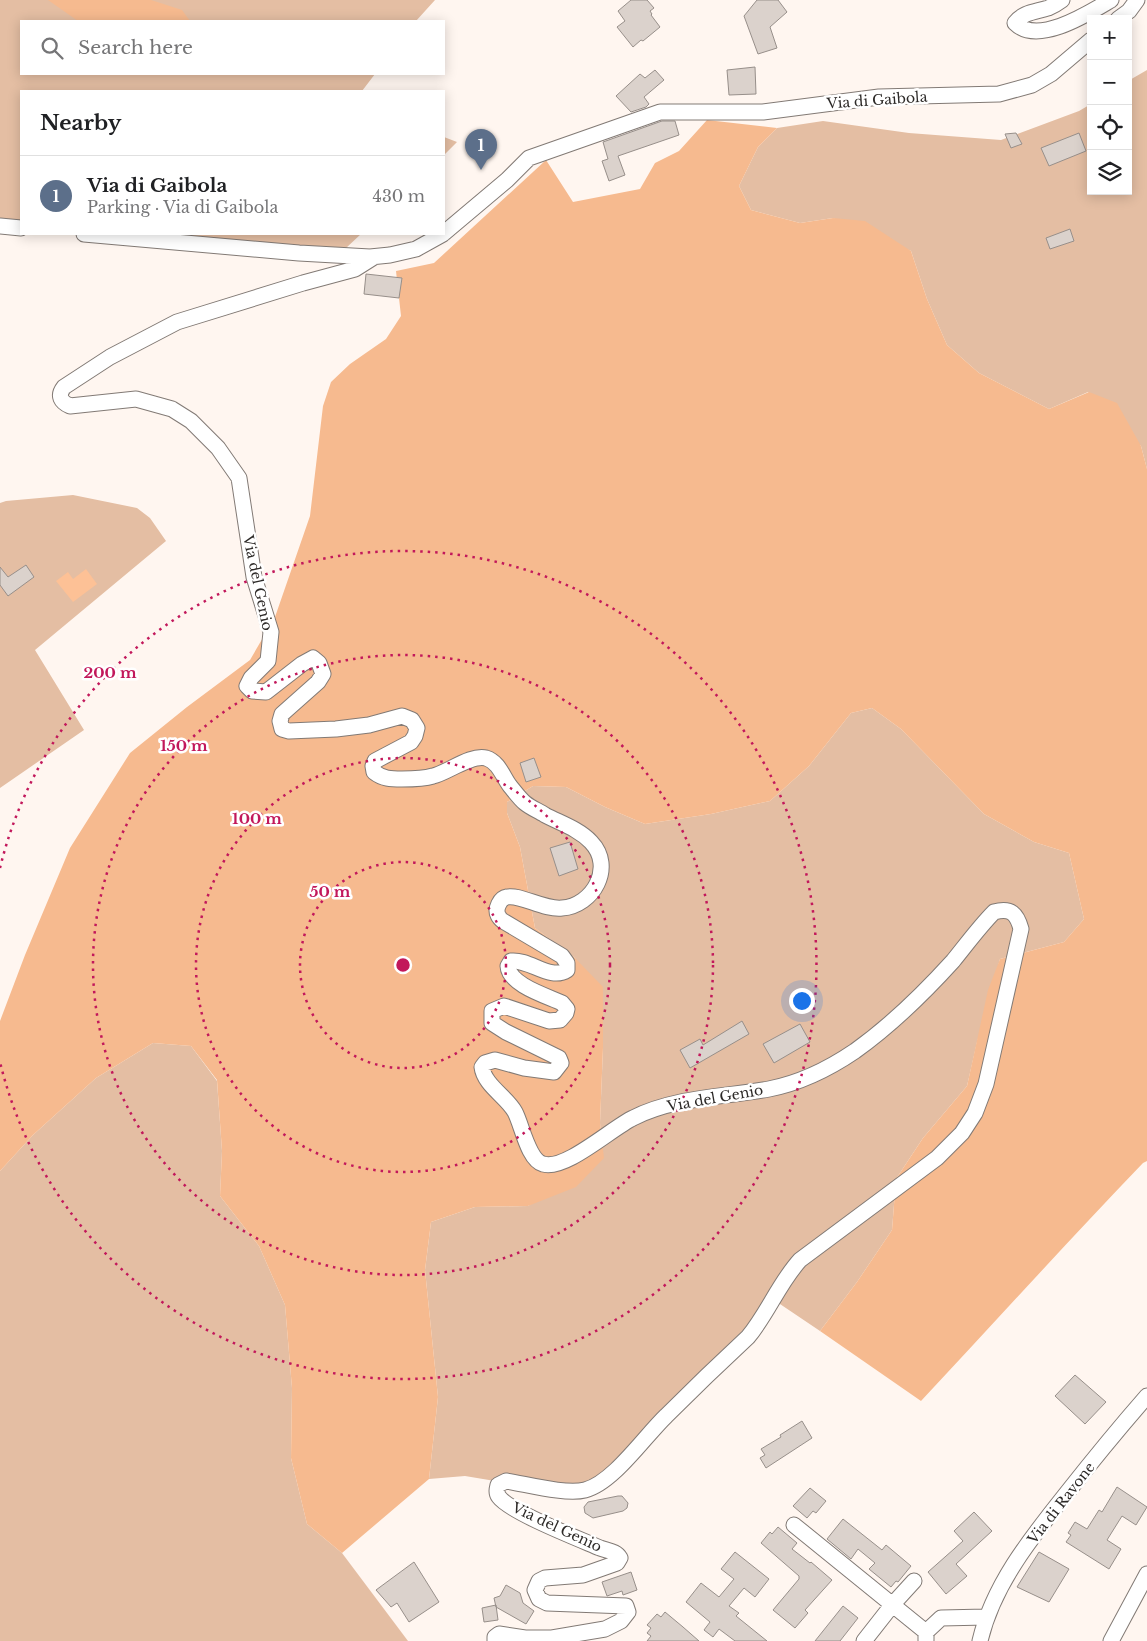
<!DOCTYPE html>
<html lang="en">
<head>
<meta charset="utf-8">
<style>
  :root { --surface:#fff; --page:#f2f2f2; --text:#202124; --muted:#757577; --line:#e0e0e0; --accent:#277078 }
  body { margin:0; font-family:"Libre Baskerville",serif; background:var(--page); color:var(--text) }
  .controls { position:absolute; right:15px; top:15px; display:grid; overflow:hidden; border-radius:0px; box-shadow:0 2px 12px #0003 }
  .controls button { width:45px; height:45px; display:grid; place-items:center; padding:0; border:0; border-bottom:1px solid var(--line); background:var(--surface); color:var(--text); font:25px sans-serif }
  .you { position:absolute; left:801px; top:1000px; width:18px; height:18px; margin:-12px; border:4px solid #fff; border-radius:50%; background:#1a73e8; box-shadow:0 0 0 8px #1a73e833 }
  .badge { display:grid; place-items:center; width:32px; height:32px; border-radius:50%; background:var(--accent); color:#fff; font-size:16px; font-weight:700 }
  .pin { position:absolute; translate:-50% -41px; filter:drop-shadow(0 1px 2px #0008) }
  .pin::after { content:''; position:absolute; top:26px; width:18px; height:15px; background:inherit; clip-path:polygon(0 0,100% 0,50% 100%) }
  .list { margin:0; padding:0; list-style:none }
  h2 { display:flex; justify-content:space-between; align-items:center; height:65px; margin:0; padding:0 20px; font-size:21px }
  h2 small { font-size:16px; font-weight:400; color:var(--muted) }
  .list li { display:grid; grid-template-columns:32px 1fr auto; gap:15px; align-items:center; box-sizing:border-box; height:80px; padding:0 20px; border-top:1px solid var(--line) }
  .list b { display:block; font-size:19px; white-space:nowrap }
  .list p { margin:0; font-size:16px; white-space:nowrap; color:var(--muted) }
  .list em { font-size:16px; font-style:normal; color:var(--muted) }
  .icon { flex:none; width:28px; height:28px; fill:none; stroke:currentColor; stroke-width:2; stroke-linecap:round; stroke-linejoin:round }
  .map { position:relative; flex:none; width:1147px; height:1641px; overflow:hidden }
  .search { position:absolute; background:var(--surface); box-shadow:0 2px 12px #0003; left:20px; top:20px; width:425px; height:55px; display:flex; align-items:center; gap:12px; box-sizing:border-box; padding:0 18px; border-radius:0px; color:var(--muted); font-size:19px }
  .panel { position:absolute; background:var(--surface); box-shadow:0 2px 12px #0003; left:20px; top:90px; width:425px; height:145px; border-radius:0px }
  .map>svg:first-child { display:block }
  .green { fill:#e4bea3 }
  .forest { fill:#f6ba8f }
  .water { fill:#fdc196 }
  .building { fill:#dbd2cc; stroke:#978f8a }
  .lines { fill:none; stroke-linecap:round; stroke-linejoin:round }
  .minor-casing { stroke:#827a75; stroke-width:17 }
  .minor { stroke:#fff; stroke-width:15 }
  .ring { fill:none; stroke:#c2185b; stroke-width:2.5; stroke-dasharray:2.5 5 }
  .labels { text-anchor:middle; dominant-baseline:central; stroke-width:5; stroke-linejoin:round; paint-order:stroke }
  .street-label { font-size:14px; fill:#2d2a28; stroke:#fff }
  .centre { fill:#c2185b; stroke:#fff; stroke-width:2.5 }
  .ring-label { font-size:15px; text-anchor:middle; font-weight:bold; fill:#c2185b; stroke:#fff; stroke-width:5; stroke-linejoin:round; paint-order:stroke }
</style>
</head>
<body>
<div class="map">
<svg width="1147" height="1641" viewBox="0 0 1147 1641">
  <rect width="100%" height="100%" fill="#fff6f0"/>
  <path class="green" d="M0 0H435L416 21H21V74H375L362 91H21V229L0 228Z
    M1147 70V469L1141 446 1088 392 1049 409 979 373 947 345 927 299 911 251 833 218 800 223 751 210 739 186 758 147 777 128 823 121 909 133 1001 140 1079 111 1091 104V191H1128V81Z
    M444 137 457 142 444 155Z
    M99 234H361L346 248Z
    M73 495 137 508 150 518 166 541 35 650 84 730 0 788V503L6 501Z
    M872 708 901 729 984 814 1034 842 1069 853 1084 919 1064 942 1000 959 977 1042 967 1086 923 1138 896 1179 892 1230 857 1282 820 1331 774 1300 679 1393 594 1486 538 1488 465 1476 429 1479 438 1397 425 1270 431 1222 475 1207 528 1206 603 1158 600 1123 603 1048 575 958 535 928 520 847 507 813V802L533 786 566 787 605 807 645 824 711 814 770 801 809 766 851 713Z
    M153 1043 191 1046 217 1081 222 1151 220 1196 259 1246 285 1305 292 1388 291 1458 307 1524 342 1553 408 1641H0V1171L33 1135 96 1078Z"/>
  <path class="forest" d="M48 0H151L182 10 190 21H78Z
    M707 120 777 128 758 147 739 186 751 210 800 223 833 218 865 221 911 251 927 299 947 345 979 373 1049 409 1089 392 1117 403 1141 446 1147 469V1161L1143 1163C1068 1241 995 1322 921 1401L820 1331 857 1282 892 1230 896 1179 923 1138 967 1086 988 990 1000 959 1064 942 1084 919 1069 853 1034 842 984 814 901 729 872 708 851 713 809 766 770 801 711 814 645 824 605 807 566 787 533 786 507 802V813L520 847 535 928 575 958 603 987V1048L600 1123 604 1158 576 1187 528 1206 475 1207 431 1222 425 1270 438 1397 429 1479 342 1553 307 1524 291 1458 292 1388 285 1305 259 1246 220 1196 222 1151 217 1080 191 1046 153 1043 96 1078 33 1135 0 1171V1021L25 955 70 848 130 753 187 707 250 660 275 617 310 516 323 406 331 382 350 364 386 339 401 316 396 271 434 263 546 160 573 202 640 189 655 163 679 151Z"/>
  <path class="water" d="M86 569 97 584 73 602 56 581 68 572 73 579Z"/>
  <path class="building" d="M631 0H647L654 8 650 11 652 14 651 15 660 27 643 41 641 40 633 47 617 27 625 21 618 11Z
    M757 0H778L787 12 770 27 777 48 758 54 744 16Z
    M755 67 756 94 729 95 727 70Z
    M655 70 664 80 644 97 649 104 646 107 631 112 616 96 640 74 645 78Z
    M662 121H675L679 135 618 156 625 175 609 181 602 161 608 159 603 142Z
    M1016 133 1022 144 1011 148 1005 134Z
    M1079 133 1086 151 1049 166 1041 148Z
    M1070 229 1074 241 1050 249 1046 238Z
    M366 274 402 278 399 298 364 294Z
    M26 565 34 577 8 596 0 585V567L8 577Z
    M534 758 541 777 526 782 520 763Z
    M570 842 578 869 559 876 550 848Z
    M742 1021 749 1034 690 1068 680 1050 700 1039 703 1045Z
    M800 1024 810 1042 774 1063 763 1044Z
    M1075 1375 1106 1402 1085 1424 1055 1396Z
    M802 1421 812 1438 766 1468 760 1458 765 1455 761 1449 781 1437 780 1435Z
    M1117 1487 1147 1507 1136 1525 1122 1516 1107 1540 1121 1549 1109 1569 1066 1542 1071 1535 1068 1533 1075 1522 1087 1529 1099 1510 1102 1512Z
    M810 1488 826 1501 816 1513 813 1511 807 1518 793 1506Z
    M618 1496H622L628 1503 627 1508 623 1511 593 1518 585 1513 584 1507 588 1502Z
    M974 1512 992 1531 956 1564 967 1576 946 1594 928 1572 963 1541 954 1531Z
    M843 1519 882 1550 886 1545 911 1566 898 1582 896 1581 891 1587 869 1569 875 1563 858 1549 851 1559 827 1539Z
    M778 1527 797 1543 792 1549 810 1563 811 1562 832 1580 805 1610 808 1613 795 1628 773 1610 799 1579V1576L761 1543 770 1532 772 1534Z
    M735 1552 769 1579 755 1597 744 1588 729 1606 739 1613 736 1616 767 1641H735L719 1629 713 1637 704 1630 710 1622 686 1602 701 1583 719 1597 734 1579 721 1569Z
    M1039 1552 1069 1569 1049 1602 1017 1587Z
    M414 1562 439 1602 409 1622 397 1603 391 1607 376 1590Z
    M631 1572 637 1590 623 1595 622 1591 607 1596 602 1582Z
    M506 1585 520 1593 523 1603 534 1611 526 1624 496 1607 494 1598 500 1596Z
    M496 1605 498 1620 484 1622 482 1608Z
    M843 1606 858 1618 840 1641H815Z
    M665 1612 683 1627 699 1641H647L651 1636 647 1633 651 1628 647 1625 657 1614 661 1617Z"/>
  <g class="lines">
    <g class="minor-casing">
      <path id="minor" d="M1062 0C1058 3 1053 6 1048 8 1036 12 1023 12 1015 23 1038 46 1089 13 1111 0
        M1118 19 1129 11 1137 0
        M0 226 21 228
        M444 233 507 180 529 158 660 112H763L879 97 999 94 1032 85 1051 74 1091 40
        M84 234 299 253 370 257 390 255 416 249 443 234
        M374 257 355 269 303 283 177 322 110 357 64 387C57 396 61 402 70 406L136 399 172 409 191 421 218 448 239 478 254 577 271 632 268 661 251 678 247 686 252 691 266 692 302 664 313 658 319 663 323 674 318 682 282 714 280 721 282 729 289 731 336 729 369 725 402 716 412 720 417 728 415 736 411 742 375 761 373 766 374 772C383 779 391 779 402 779 413 779 423 779 433 776 447 773 471 754 486 758 499 762 503 777 510 786 515 792 520 799 525 803 531 808 539 811 545 815 560 823 579 829 591 842 615 867 593 906 562 908 544 910 520 894 507 897 500 898 495 909 498 915 498 916 502 921 503 921L562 956 567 963V970C550 981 530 959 511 961L508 966C509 985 547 996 562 1003L567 1009 566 1013 560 1020 549 1021 504 1006 492 1011V1023L506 1032 559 1058 561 1063 554 1072 524 1068 495 1060 485 1063 482 1067C484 1085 507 1097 515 1112 522 1125 528 1160 543 1164 565 1171 612 1128 633 1118 674 1097 725 1097 769 1089 800 1083 830 1068 855 1051 890 1026 924 993 953 961 966 945 980 926 994 912 1011 907 1017 914 1021 929L986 1084 975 1113 962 1133 937 1158 800 1260C779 1283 768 1313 748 1337 720 1363 693 1389 666 1416 645 1436 613 1483 585 1490 566 1495 526 1484 506 1481L498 1485C497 1489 496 1493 499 1497 510 1512 579 1539 600 1548 608 1551 616 1551 620 1558L617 1563 583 1575 545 1578 539 1581 535 1590 539 1599 547 1603 626 1606 628 1612 621 1621 605 1629 552 1638H525L499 1634 495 1637V1641
        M794 1525 926 1632
        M926 1640V1632L941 1618 986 1617
        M864 1641 893 1604 914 1581
        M980 1641C993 1585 1031 1538 1066 1494 1092 1461 1119 1428 1147 1396
        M1111 1641 1147 1574"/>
    </g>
    <use href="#minor" class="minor"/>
  </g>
  <g class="ring">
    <circle cx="403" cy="965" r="103"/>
    <circle cx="403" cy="965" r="207"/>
    <circle cx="403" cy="965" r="310"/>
    <path d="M0 868A414 414 0 1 1 0 1062"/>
  </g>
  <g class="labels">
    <g class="street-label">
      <text transform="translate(877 100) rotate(-4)">Via di Gaibola</text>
      <text transform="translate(258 583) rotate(78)">Via del Genio</text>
      <text transform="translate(715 1098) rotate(-10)">Via del Genio</text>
      <text transform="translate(1061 1503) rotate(-52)">Via di Ravone</text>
      <text transform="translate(557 1527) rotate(25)">Via del Genio</text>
    </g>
  </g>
  <circle cx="403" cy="965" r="8" class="centre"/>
  <g class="ring-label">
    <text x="110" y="678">200 m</text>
    <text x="184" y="751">150 m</text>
    <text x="257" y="824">100 m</text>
    <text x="330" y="897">50 m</text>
  </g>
</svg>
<div class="controls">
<button>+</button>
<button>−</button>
<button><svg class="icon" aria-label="locate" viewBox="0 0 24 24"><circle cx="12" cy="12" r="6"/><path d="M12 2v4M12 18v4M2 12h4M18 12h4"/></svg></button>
<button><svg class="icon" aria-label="layers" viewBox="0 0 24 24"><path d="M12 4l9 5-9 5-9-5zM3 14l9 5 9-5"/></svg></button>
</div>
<div class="you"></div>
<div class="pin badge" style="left:481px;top:170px;background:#5c6f8a">1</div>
<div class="search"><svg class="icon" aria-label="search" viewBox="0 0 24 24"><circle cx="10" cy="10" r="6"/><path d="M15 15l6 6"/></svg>Search here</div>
<section class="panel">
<h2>Nearby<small></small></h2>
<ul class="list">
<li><span class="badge" style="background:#5c6f8a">1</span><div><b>Via di Gaibola</b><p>Parking · Via di Gaibola</p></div><em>430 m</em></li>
</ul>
</section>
</div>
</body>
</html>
